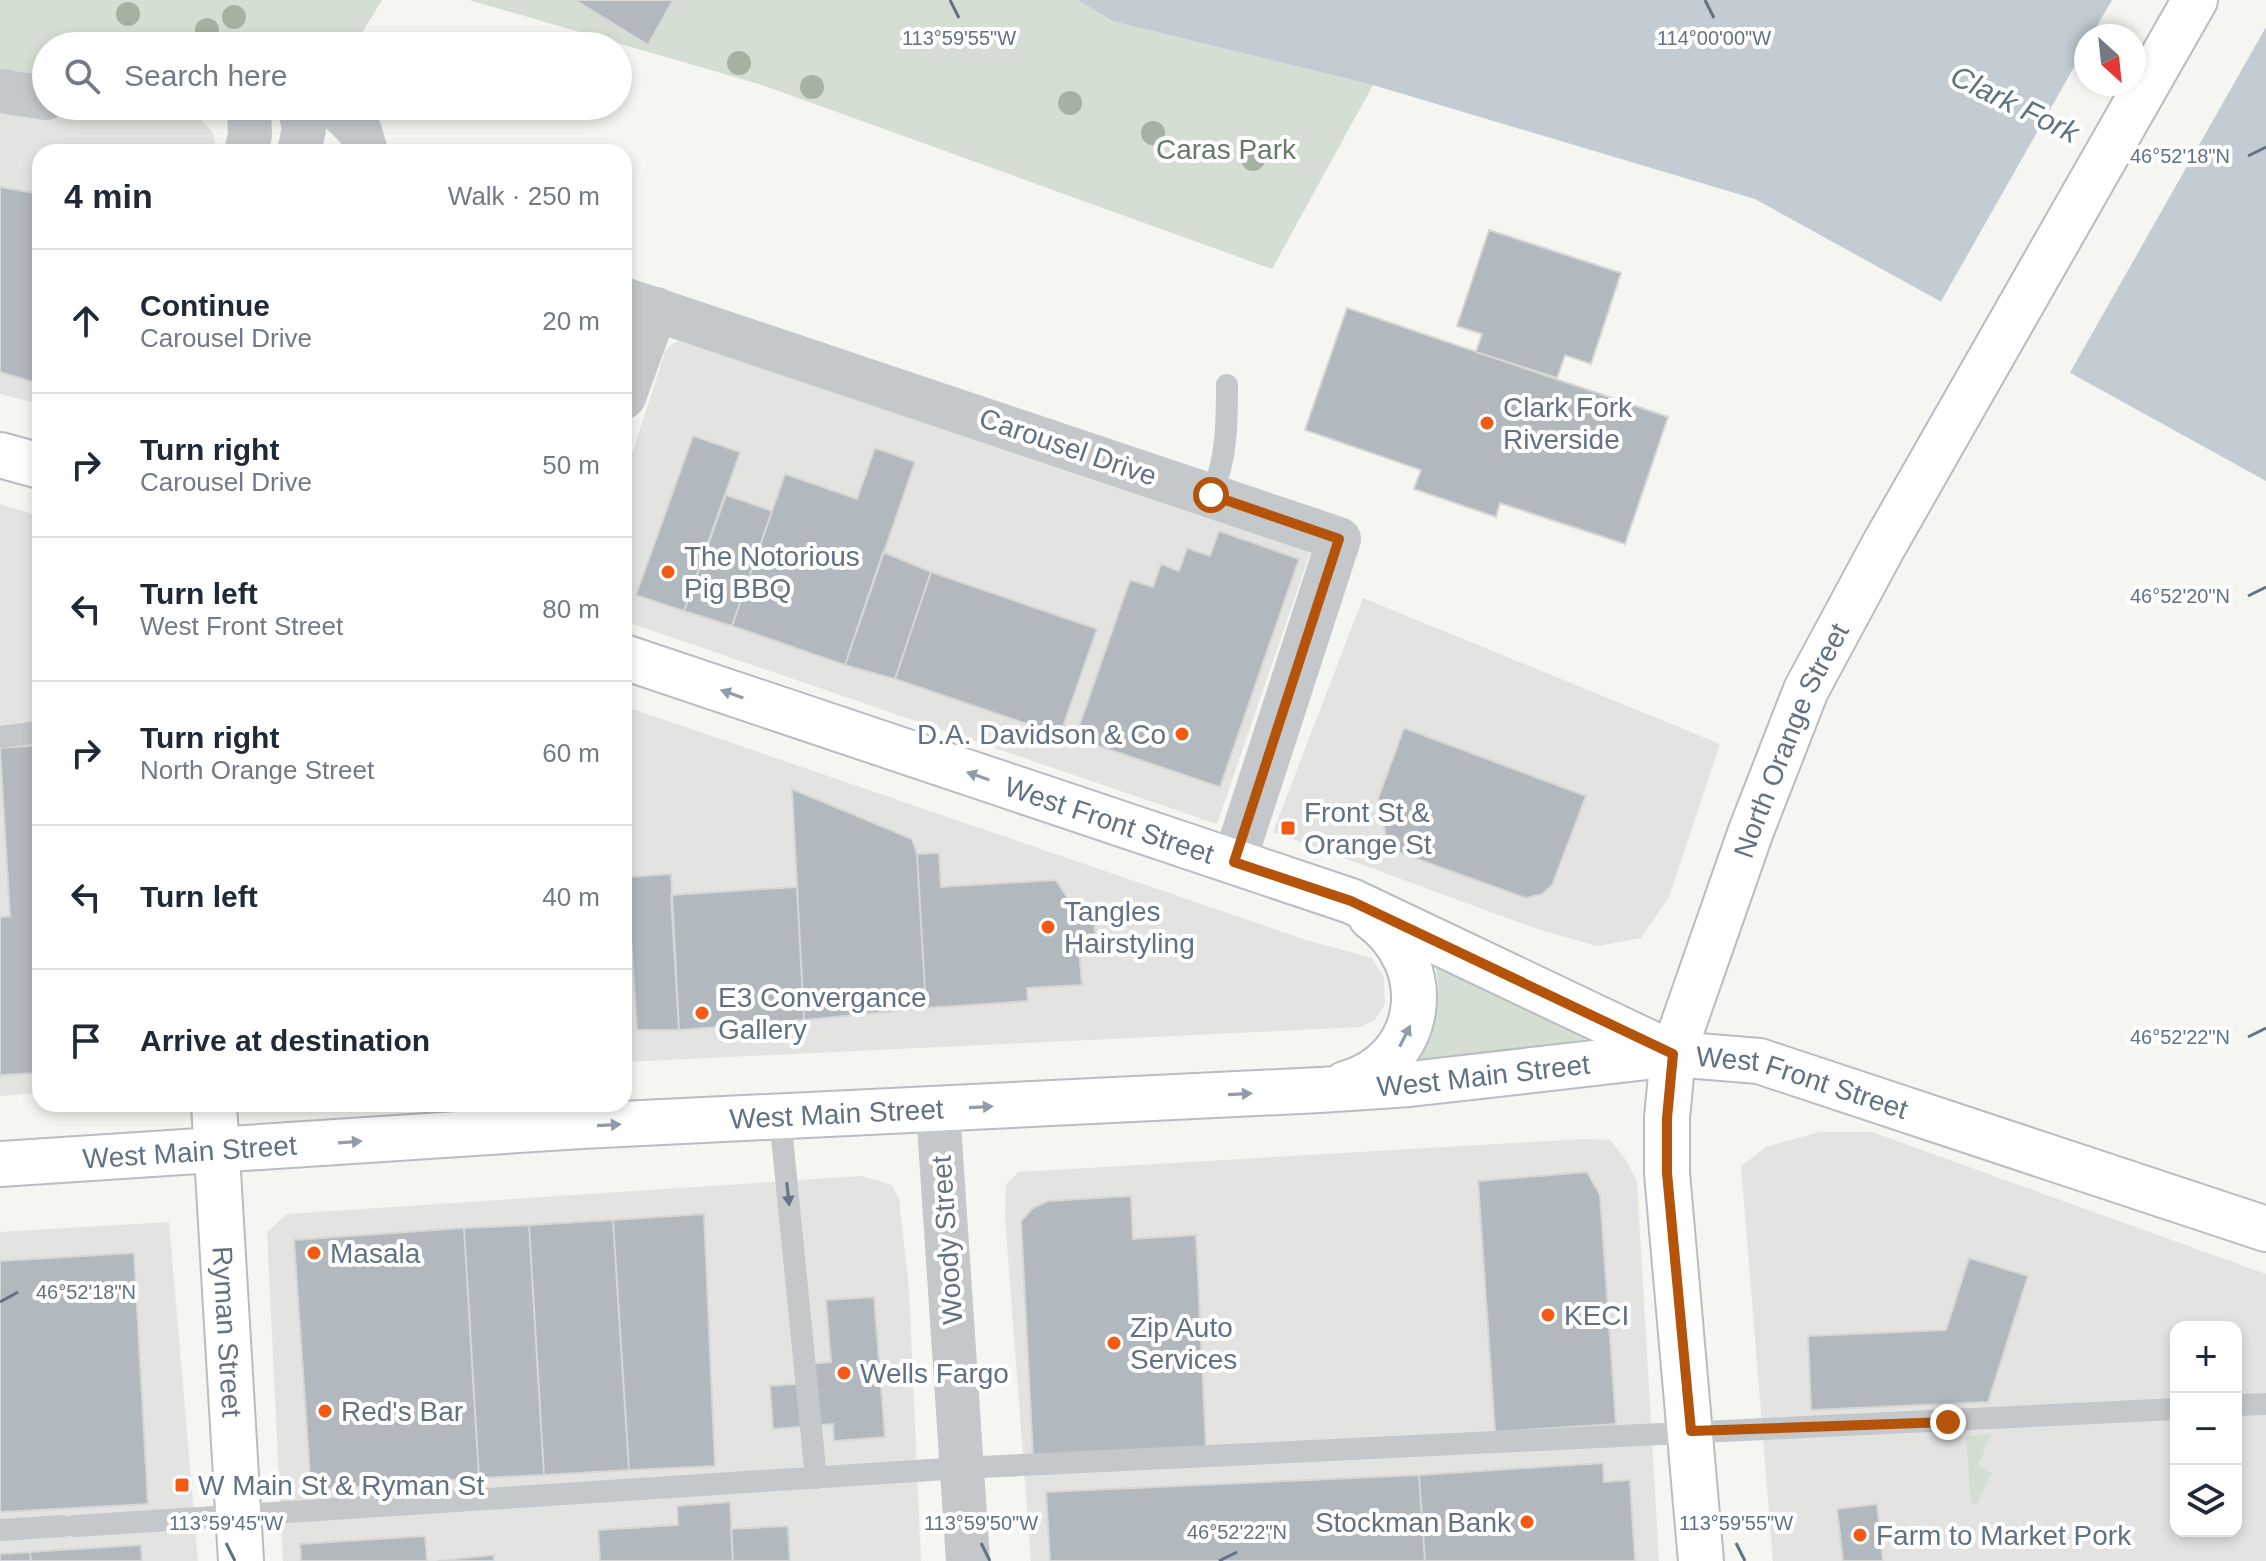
<!DOCTYPE html>
<html lang="en">
<head>
<meta charset="utf-8">
<style>
  :root { --surface:#fff; --page:#f6f6f7; --text:#1f2937; --muted:#747a83; --line:#e0e1e3 }
  body { margin:0; font-family:Arial,sans-serif; background:var(--page); color:var(--text) }
  .controls { position:absolute; right:24px; bottom:24px; display:grid; overflow:hidden; border-radius:16px; box-shadow:0 4px 12px #0003 }
  .controls button { width:72px; height:72px; display:grid; place-items:center; padding:0; border:0; border-bottom:2px solid var(--line); background:var(--surface); color:var(--text); font:40px sans-serif }
  .compass { position:absolute; left:2074px; top:24px; width:72px; height:72px; border-radius:50%; background:var(--surface); box-shadow:0 4px 12px #0003; rotate:153deg }
  .stop { position:absolute; width:24px; height:24px; margin:-18px; border:6px solid #b45309; border-radius:50%; background:#fff }
  .stop.end { background:#b45309; border-color:#fff; box-shadow:0 2px 8px #0008 }
  .list { margin:0; padding:0; list-style:none }
  h2 { display:flex; justify-content:space-between; align-items:center; height:104px; margin:0; padding:0 32px; font-size:34px }
  h2 small { font-size:26px; font-weight:400; color:var(--muted) }
  .list li { display:grid; grid-template-columns:52px 1fr auto; gap:24px; align-items:center; box-sizing:border-box; height:144px; padding:0 32px; border-top:2px solid var(--line) }
  .list b { display:block; font-size:30px; white-space:nowrap }
  .list p { margin:0; font-size:26px; white-space:nowrap; color:var(--muted) }
  .list em { font-size:26px; font-style:normal; color:var(--muted) }
  .icon { flex:none; width:44px; height:44px; fill:none; stroke:currentColor; stroke-width:2; stroke-linecap:round; stroke-linejoin:round }
  .map { position:relative; flex:none; width:2266px; height:1561px; overflow:hidden }
  .search { position:absolute; background:var(--surface); box-shadow:0 4px 12px #0003; left:32px; top:32px; width:600px; height:88px; display:flex; align-items:center; gap:20px; box-sizing:border-box; padding:0 28px; border-radius:44px; color:var(--muted); font-size:30px }
  .panel { position:absolute; background:var(--surface); box-shadow:0 4px 12px #0003; left:32px; top:144px; width:600px; height:968px; border-radius:24px }
  .map>svg:first-child { display:block }
  .built { fill:#e3e4e2; fill-rule:evenodd }
  .green { fill:#d5ded2 }
  .water { fill:#c2ccd2; fill-rule:evenodd }
  .pier { fill:#f5f5f1 }
  .building { fill:#b1b8be; stroke:#d6d7d4; stroke-width:2 }
  .lines { fill:none; stroke-linecap:round; stroke-linejoin:round }
  .secondary-casing { stroke:#b8bdc2; stroke-width:48 }
  .primary-casing { stroke:#b9bcc0; stroke-width:48 }
  .lane { stroke:#c4c8cb; stroke-width:22 }
  .street { stroke:#c4c8cb; stroke-width:44 }
  .secondary { stroke:#fff; stroke-width:44 }
  .primary { stroke:#fff; stroke-width:44 }
  .tree { fill:#a5b2a2 }
  .oneway { fill:#909caa }
  .oneway2 { fill:#667688 }
  .route { stroke:#b45309; stroke-width:10 }
  .ticks { fill:none; stroke:#617285; stroke-width:3 }
  .poi-dot { fill:#f45a13; stroke:#fff; stroke-width:3 }
  .labels { text-anchor:middle; dominant-baseline:central; stroke-width:8; stroke-linejoin:round; paint-order:stroke }
  .park-label { font-size:28px; fill:#647c61; stroke:#fff }
  .poi-label { font-size:28px; fill:#617285; stroke:#fff; text-anchor:start }
  .street-label { font-size:28px; fill:#617285; stroke:#fff }
  .water-label { font-size:30px; font-style:italic; fill:#5d7583; stroke:#fff }
  .ticks-label { font-size:20px; text-anchor:middle; fill:#617285; stroke:#fff; stroke-width:8; stroke-linejoin:round; paint-order:stroke }
</style>
</head>
<body>
<div class="map">
<svg width="2266" height="1561" viewBox="0 0 2266 1561">
  <rect width="100%" height="100%" fill="#f5f5f1"/>
  <path class="built" d="M0 108 73 118 158 108 194 111 213 133 217 152H40V404L0 394Z
    M684 337 1313 545 1217 824 624 621V478L666 349Z
    M0 504 40 516V1093L0 1096Z
    M1363 598 1720 744 1669 897 1641 938 1597 946 1537 929 1273 832Z
    M624 706 1306 940 1372 958 1384 978 1385 1004 1375 1020 1361 1027 624 1062Z
    M1819 1132H1872L2266 1274V1561H1773L1741 1166 1766 1147ZM2176 1327H2236V1531H2176Z
    M1583 1139 1610 1140 1626 1160 1637 1181 1659 1561H1031L1005 1217 1006 1184 1019 1172Z
    M861 1176 892 1185 899 1199 909 1288 921 1561H283L267 1232 287 1214Z
    M169 1222 198 1561H0V1232Z"/>
  <path class="green" d="M0 0H382L354 46H46V106H144C103 127 44 114 0 108Z
    M469 0H1078L1112 21 1373 85 1272 269 762 85Z
    M1435 962 1586 1026 1582 1057 1386 1074 1434 1012 1438 985Z
    M1991 1434 1978 1466 1992 1473 1977 1504 1971 1505 1966 1438 1968 1436Z"/>
  <path class="water" d="M1078 0H2266V481L1755 199 1373 85 1112 21ZM2086 36H2134V84H2086Z"/>
  <path class="pier" d="M2112 0H2266V27L2068 376 1939 305 2086 46V84H2134V36H2091Z"/>
  <path class="building" d="M575 0H673L648 45Z
    M0 187 40 194V384L0 372Z
    M1489 230 1621 273 1591 364 1565 355 1557 378 1476 352 1482 334 1457 326Z
    M1347 308 1668 417 1625 544 1500 503 1496 517 1414 489 1421 470 1305 430Z
    M693 436 740 452 684 611 636 595Z
    M875 448 915 462 845 665 732 626 785 474 857 499Z
    M726 495 772 511 732 626 684 611Z
    M1219 531 1299 559 1220 787 1075 738 1130 580 1153 587 1161 564 1179 571 1187 548 1210 556Z
    M883 552 931 572 895 679 845 665Z
    M931 572 1097 629 1060 735 895 679Z
    M1404 728 1586 796 1552 885 1542 894 1526 898 1395 851 1387 841 1384 826 1390 810 1378 799Z
    M40 745V1073L0 1075V917L10 916 0 748Z
    M792 789 912 839 917 854 926 1008 804 1020Z
    M939 853 941 887 1056 880 1073 907 1094 914 1095 934 1078 935 1082 985 1027 988 1028 1001 926 1008 917 854Z
    M671 874 679 1030H637L627 877Z
    M797 887 804 1020 679 1030 671 895Z
    M1587 1172 1600 1195 1616 1424 1495 1432 1478 1181Z
    M1131 1196 1133 1239 1196 1235 1206 1447 1033 1456 1021 1221 1033 1208 1048 1201Z
    M704 1214 715 1466 629 1470 613 1220Z
    M613 1220 629 1470 544 1475 529 1225Z
    M529 1225 544 1475 479 1478 464 1228Z
    M464 1228 479 1478 311 1490 294 1240Z
    M134 1253 148 1504 0 1512V1261Z
    M1969 1258 2028 1276 1988 1402 1811 1410 1808 1336 1946 1330Z
    M874 1297 885 1437 834 1441 833 1424 773 1429 770 1386 809 1383 807 1364 831 1362 826 1300Z
    M1603 1463 1604 1482 1630 1480 1635 1561H1425L1419 1475Z
    M1419 1475 1425 1561H1050L1046 1492Z
    M730 1502 733 1561H600L598 1530 678 1525 677 1506Z
    M1877 1504 1883 1561H1843L1837 1509Z
    M788 1526 790 1561H733L731 1529Z
    M425 1536 427 1561H301L300 1544Z
    M141 1545 142 1561H31L30 1552Z
    M30 1552 31 1561H0V1554Z
    M494 1555V1561H437L445 1560Z"/>
  <g class="lines">
    <g class="secondary-casing">
      <g id="secondary">
        <path d="M0 455 40 466"/>
        <path id="s1" d="M624 657 1351 901 1673 1054 1759 1061 2266 1229"/>
        <path d="M1345 1084C1426 1061 1437 965 1371 917"/>
        <path id="s2" d="M214 1104 241 1561"/>
        <path id="s3" d="M0 1164 581 1126 1320 1090 1410 1084 1673 1054"/>
      </g>
    </g>
    <g class="primary-casing">
      <g id="primary">
        <path id="s4" d="M1701 1561 1667 1173V1118L1673 1054 1751 831 1806 690 1884 545 2195 0"/>
      </g>
    </g>
    <path class="lane" d="M1211 495C1227 459 1227 424 1227 385
      M0 737 40 732
      M780 1117 816 1478
      M2236 1405 2266 1404
      M75 1526C370 1509 666 1485 961 1468 1366 1445 1771 1432 2176 1409
      M0 1530 63 1526"/>
    <path class="street" d="M0 91 46 98
      M299 106 304 129 299 152
      M335 106 360 131 366 152
      M246 152 250 135 249 106
      M624 299 1339 539 1234 862
      M624 397 656 309
      M938 1110 968 1561"/>
    <use href="#secondary" class="secondary"/>
    <use href="#primary" class="primary"/>
  </g>
  <g class="tree">
    <circle cx="128" cy="14" r="12"/>
    <circle cx="234" cy="17" r="12"/>
    <circle cx="207" cy="30" r="12"/>
    <circle cx="739" cy="63" r="12"/>
    <circle cx="812" cy="87" r="12"/>
    <circle cx="1070" cy="103" r="12"/>
    <circle cx="1153" cy="133" r="12"/>
    <circle cx="1253" cy="159" r="12"/>
  </g>
  <defs><path id="oneway-solid" d="M-6-.8H1V-3.2L6.5 0L1 3.2V.8H-6Z" transform="scale(2)"/></defs>
  <g class="oneway">
    <use href="#oneway-solid" transform="translate(732 694) rotate(-161)"/>
    <use href="#oneway-solid" transform="translate(978 776) rotate(-161)"/>
    <use href="#oneway-solid" transform="translate(1405 1036) rotate(-63)"/>
    <use href="#oneway-solid" transform="translate(1240 1094) rotate(-3)"/>
    <use href="#oneway-solid" transform="translate(981 1107) rotate(-3)"/>
    <use href="#oneway-solid" transform="translate(609 1125) rotate(-3)"/>
    <use href="#oneway-solid" transform="translate(350 1142) rotate(-4)"/>
  </g>
  <use class="oneway2" href="#oneway-solid" transform="translate(788 1194) rotate(84)"/>
  <g class="lines">
    <path class="route" d="M1211 495 1339 539 1234 862 1351 901 1673 1054 1667 1118V1173L1691 1431 1948 1422"/>
  </g>
  <path class="ticks" d="M950 0 959 18M1705 0 1714 18M2248 156 2266 147M2248 596 2266 587M2248 1037 2266 1028M0 1302 18 1292M226 1543 235 1561M981 1543 990 1561M1736 1543 1745 1561M1219 1561 1237 1552"/>
  <g class="poi-dot">
    <circle cx="1487" cy="423" r="8"/>
    <circle cx="668" cy="572" r="8"/>
    <circle cx="1182" cy="734" r="8"/>
    <rect x="1280" y="820" width="16" height="16" rx="4"/>
    <circle cx="1048" cy="927" r="8"/>
    <circle cx="702" cy="1013" r="8"/>
    <circle cx="314" cy="1253" r="8"/>
    <circle cx="1548" cy="1315" r="8"/>
    <circle cx="1114" cy="1343" r="8"/>
    <circle cx="844" cy="1373" r="8"/>
    <circle cx="325" cy="1411" r="8"/>
    <rect x="174" y="1477" width="16" height="16" rx="4"/>
    <circle cx="1527" cy="1522" r="8"/>
    <circle cx="1860" cy="1535" r="8"/>
  </g>
  <g class="labels">
    <g class="park-label">
      <text x="1226" y="149">Caras Park</text>
    </g>
    <g class="poi-label">
      <text x="1503" y="407">Clark Fork<tspan x="1503" dy="32">Riverside</tspan></text>
      <text x="684" y="556">The Notorious<tspan x="684" dy="32">Pig BBQ</tspan></text>
      <text x="1166" y="734" text-anchor="end">D.A. Davidson &amp; Co</text>
      <text x="1304" y="812">Front St &amp;<tspan x="1304" dy="32">Orange St</tspan></text>
      <text x="1064" y="911">Tangles<tspan x="1064" dy="32">Hairstyling</tspan></text>
      <text x="718" y="997">E3 Convergance<tspan x="718" dy="32">Gallery</tspan></text>
      <text x="330" y="1253">Masala</text>
      <text x="1564" y="1315">KECI</text>
      <text x="1130" y="1327">Zip Auto<tspan x="1130" dy="32">Services</tspan></text>
      <text x="860" y="1373">Wells Fargo</text>
      <text x="341" y="1411">Red's Bar</text>
      <text x="198" y="1485">W Main St &amp; Ryman St</text>
      <text x="1511" y="1522" text-anchor="end">Stockman Bank</text>
      <text x="1876" y="1535">Farm to Market Pork</text>
    </g>
    <g class="street-label">
      <text transform="translate(1068 447) rotate(19)">Carousel Drive</text>
      <text stroke="none"><textPath href="#s4" startOffset="844">North Orange Street</textPath></text>
      <text stroke="none"><textPath href="#s1" startOffset="512">West Front Street</textPath></text>
      <text stroke="none"><textPath href="#s3" startOffset="1486">West Main Street</textPath></text>
      <text stroke="none"><textPath href="#s1" startOffset="1256">West Front Street</textPath></text>
      <text stroke="none"><textPath href="#s3" startOffset="838">West Main Street</textPath></text>
      <text stroke="none"><textPath href="#s3" startOffset="190">West Main Street</textPath></text>
      <text transform="translate(947 1240) rotate(-94)">Woody Street</text>
      <text stroke="none"><textPath href="#s2" startOffset="228">Ryman Street</textPath></text>
    </g>
    <g class="water-label">
      <text transform="translate(2015 104) rotate(26)">Clark Fork</text>
    </g>
  </g>
  <g class="ticks-label">
    <text x="959" y="45">113°59'55"W</text>
    <text x="1714" y="45">114°00'00"W</text>
    <text x="2180" y="163">46°52'18"N</text>
    <text x="2180" y="603">46°52'20"N</text>
    <text x="2180" y="1044">46°52'22"N</text>
    <text x="86" y="1299">46°52'18"N</text>
    <text x="226" y="1530">113°59'45"W</text>
    <text x="981" y="1530">113°59'50"W</text>
    <text x="1736" y="1530">113°59'55"W</text>
    <text x="1237" y="1539">46°52'22"N</text>
  </g>
</svg>
<div class="controls">
<button>+</button>
<button>−</button>
<button><svg class="icon" aria-label="layers" viewBox="0 0 24 24"><path d="M12 4l9 5-9 5-9-5zM3 14l9 5 9-5"/></svg></button>
</div>
<svg class="compass" viewBox="-18 -18 36 36"><path d="M0-13l5 13h-10z" fill="#e53935"/><path d="M0 13l5-13h-10z" fill="#747a83"/></svg>
<div class="stop" style="left:1211px;top:495px"></div>
<div class="stop end" style="left:1948px;top:1422px"></div>
<div class="search"><svg class="icon" aria-label="search" viewBox="0 0 24 24"><circle cx="10" cy="10" r="6"/><path d="M15 15l6 6"/></svg>Search here</div>
<section class="panel">
<h2>4 min<small>Walk · 250 m</small></h2>
<ul class="list">
<li><svg class="icon" aria-label="ahead" viewBox="0 0 24 24"><path d="M12 20V5M6 11l6-6 6 6"/></svg><div><b>Continue</b><p>Carousel Drive</p></div><em>20 m</em></li>
<li><svg class="icon" aria-label="right" viewBox="0 0 24 24"><path d="M7 20v-9h11M14 6l5 5-5 5"/></svg><div><b>Turn right</b><p>Carousel Drive</p></div><em>50 m</em></li>
<li><svg class="icon" aria-label="left" viewBox="0 0 24 24"><path d="M17 20v-9H6M10 6l-5 5 5 5"/></svg><div><b>Turn left</b><p>West Front Street</p></div><em>80 m</em></li>
<li><svg class="icon" aria-label="right" viewBox="0 0 24 24"><path d="M7 20v-9h11M14 6l5 5-5 5"/></svg><div><b>Turn right</b><p>North Orange Street</p></div><em>60 m</em></li>
<li><svg class="icon" aria-label="left" viewBox="0 0 24 24"><path d="M17 20v-9H6M10 6l-5 5 5 5"/></svg><div><b>Turn left</b></div><em>40 m</em></li>
<li><svg class="icon" aria-label="arrive" viewBox="0 0 24 24"><path d="M6 21V4h12l-3 4 3 4H6"/></svg><div><b>Arrive at destination</b></div></li>
</ul>
</section>
</div>
</body>
</html>
